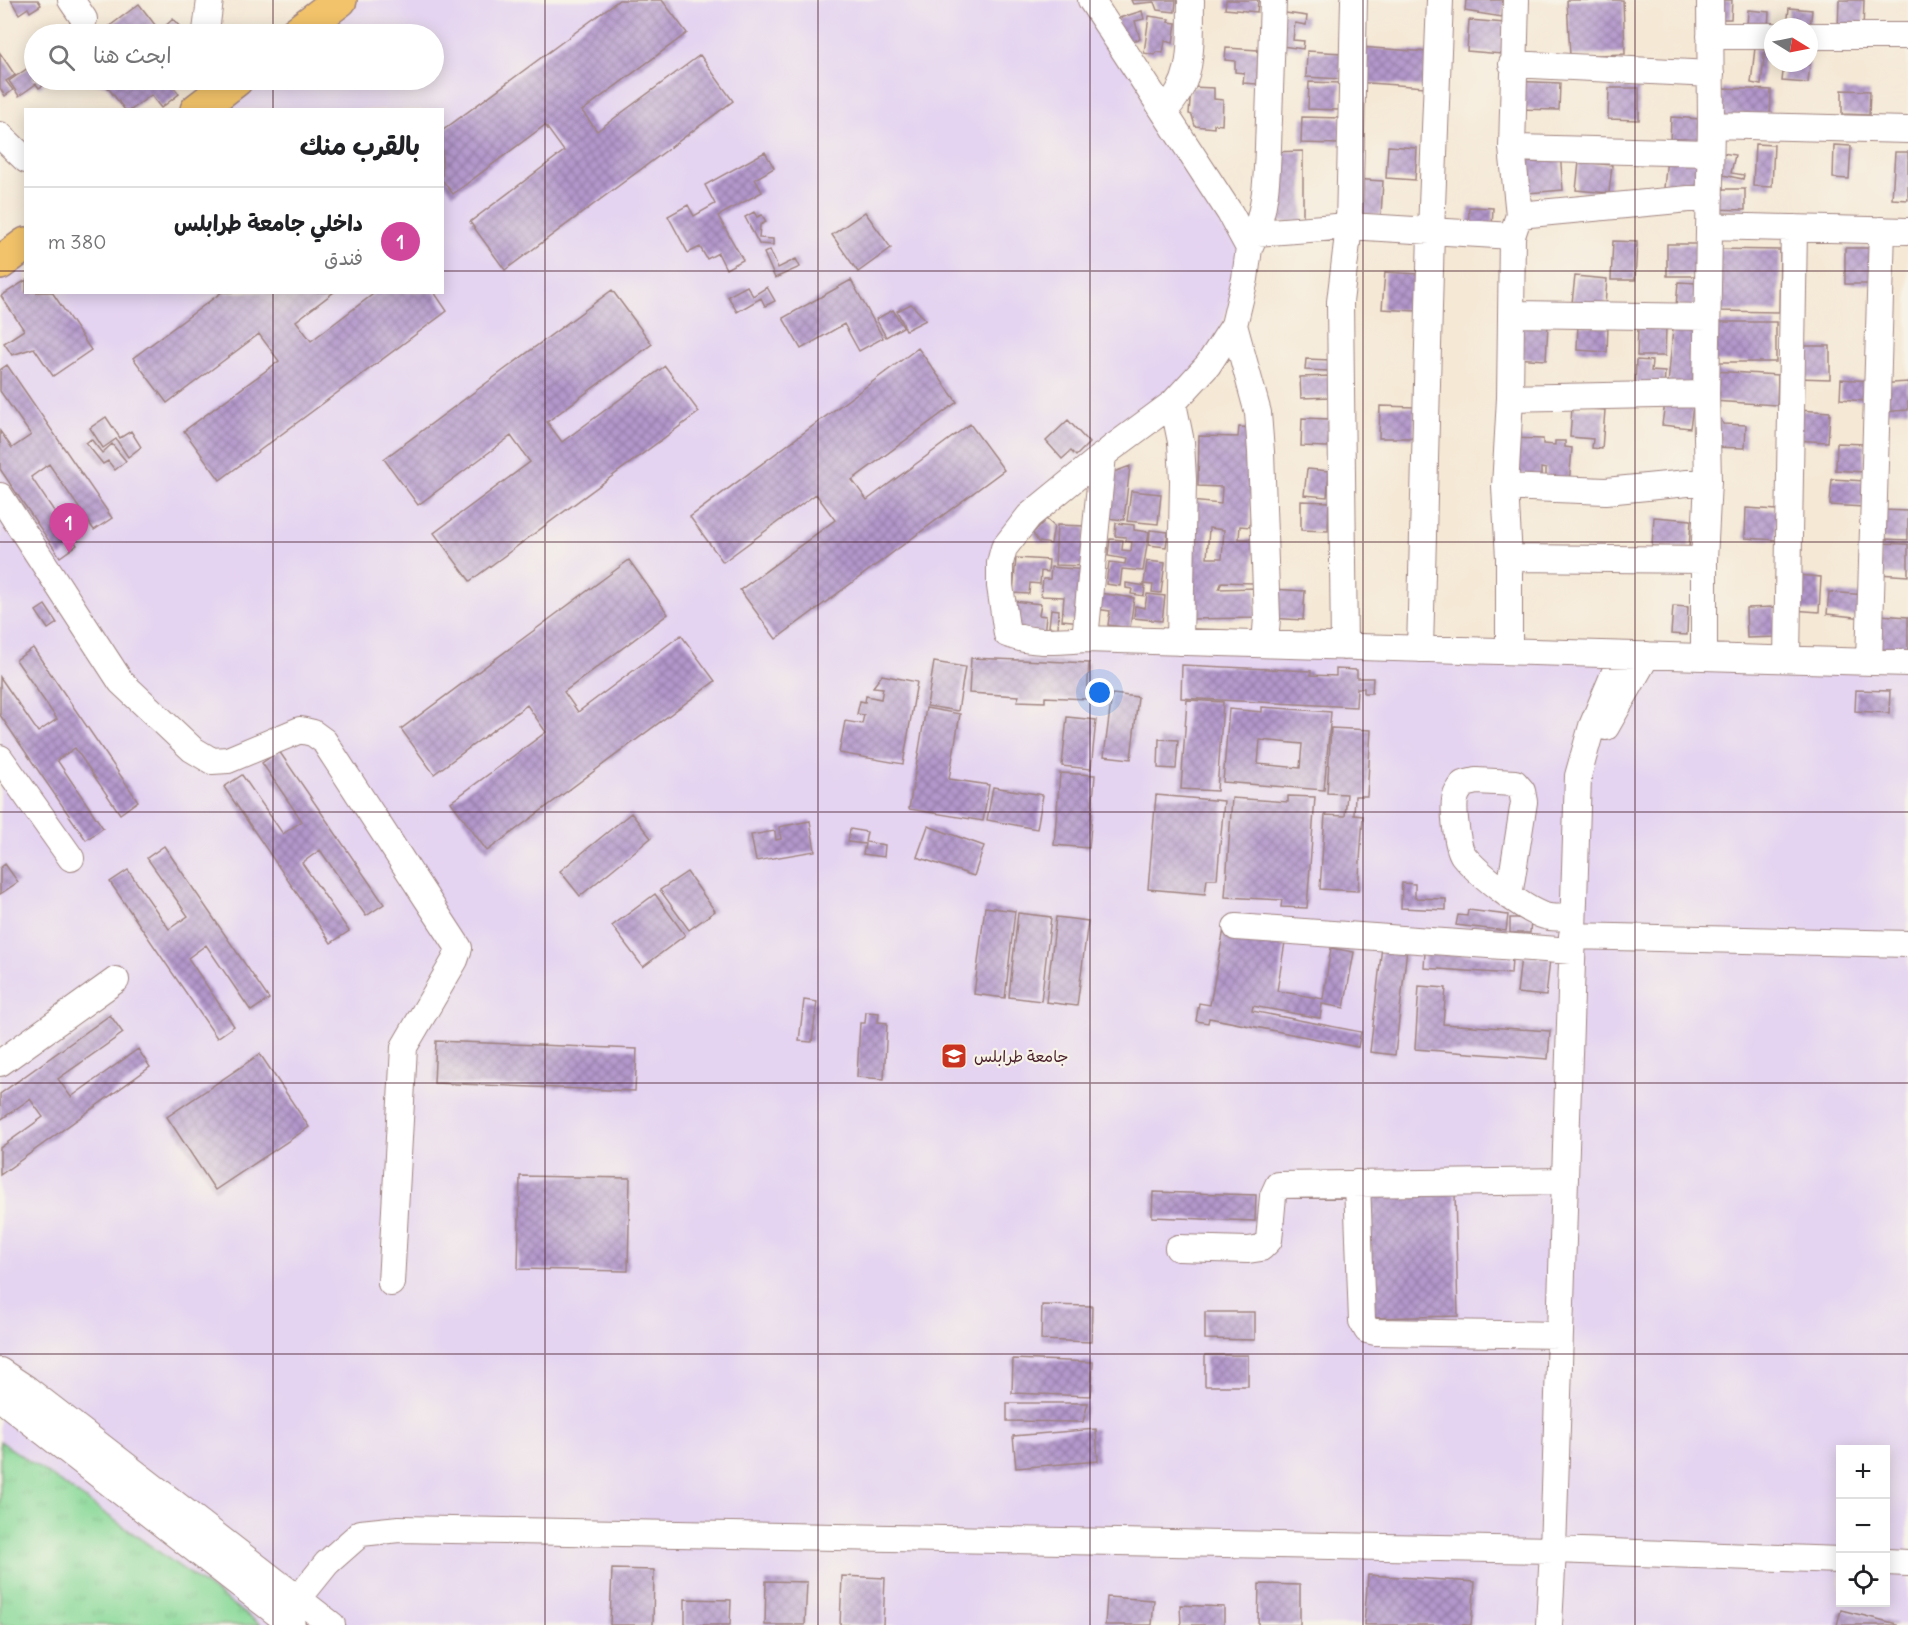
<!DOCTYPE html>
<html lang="ar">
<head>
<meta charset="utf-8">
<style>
  :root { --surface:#fff; --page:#f6f6f6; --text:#202124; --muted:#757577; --line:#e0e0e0; --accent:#7c3aed }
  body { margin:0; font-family:Delius,"Playpen Sans Arabic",sans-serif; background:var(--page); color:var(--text); direction:rtl }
  .controls { position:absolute; right:18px; bottom:18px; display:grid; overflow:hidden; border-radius:0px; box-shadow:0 3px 15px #0003 }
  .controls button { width:54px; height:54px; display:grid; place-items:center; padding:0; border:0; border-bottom:2px solid var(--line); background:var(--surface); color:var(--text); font:30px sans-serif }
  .compass { position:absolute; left:1764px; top:18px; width:54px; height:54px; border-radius:50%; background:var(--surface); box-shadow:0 3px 15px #0003; rotate:100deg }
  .you { position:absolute; left:1100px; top:693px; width:21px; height:21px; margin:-15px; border:4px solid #fff; border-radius:50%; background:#1a73e8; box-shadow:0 0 0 9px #1a73e833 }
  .badge { display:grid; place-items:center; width:39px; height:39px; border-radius:50%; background:var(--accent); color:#fff; font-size:20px; font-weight:700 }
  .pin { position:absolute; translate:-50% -50px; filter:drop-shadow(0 2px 3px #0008) }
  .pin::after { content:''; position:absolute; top:32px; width:21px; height:18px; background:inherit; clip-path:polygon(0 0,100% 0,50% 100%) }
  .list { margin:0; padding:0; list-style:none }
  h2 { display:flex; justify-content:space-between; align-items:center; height:78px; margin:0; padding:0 24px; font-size:26px }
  h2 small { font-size:20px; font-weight:400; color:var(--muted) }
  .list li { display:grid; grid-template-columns:39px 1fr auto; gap:18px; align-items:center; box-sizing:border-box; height:108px; padding:0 24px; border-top:2px solid var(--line) }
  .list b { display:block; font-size:22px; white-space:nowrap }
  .list p { margin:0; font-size:20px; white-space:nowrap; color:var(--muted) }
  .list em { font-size:20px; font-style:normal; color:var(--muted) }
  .icon { flex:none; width:33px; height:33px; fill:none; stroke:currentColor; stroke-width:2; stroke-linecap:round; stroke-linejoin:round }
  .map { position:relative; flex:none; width:1908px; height:1625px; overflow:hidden; direction:ltr }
  .search { position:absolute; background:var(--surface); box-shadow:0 3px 15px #0003; left:24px; top:24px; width:420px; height:66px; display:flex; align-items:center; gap:15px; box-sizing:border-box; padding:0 21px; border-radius:33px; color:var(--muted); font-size:22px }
  .panel { position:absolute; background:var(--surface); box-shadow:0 3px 15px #0003; left:24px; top:108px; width:420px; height:186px; border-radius:0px; direction:rtl }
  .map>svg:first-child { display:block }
  .built { fill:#e4d3f1; fill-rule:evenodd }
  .grass { fill:url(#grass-tufts); stroke:#6a7c62; stroke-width:1.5 }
  .building { fill:url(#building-cross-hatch); fill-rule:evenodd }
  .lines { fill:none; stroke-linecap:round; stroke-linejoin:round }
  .minor-casing { stroke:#a08480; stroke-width:28 }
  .major-casing { stroke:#a08480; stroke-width:36 }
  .minor { stroke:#fff; stroke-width:26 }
  .major { stroke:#f2c36a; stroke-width:33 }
  .grid { fill:none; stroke:#4a1f2b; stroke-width:1.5; stroke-opacity:0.55 }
  .labels { text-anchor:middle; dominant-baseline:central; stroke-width:4.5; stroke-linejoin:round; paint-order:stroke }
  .poi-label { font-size:16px; fill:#4a1f2b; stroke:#f7f3e8; text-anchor:start }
</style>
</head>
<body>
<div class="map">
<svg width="1908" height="1625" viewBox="0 0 1908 1625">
  <defs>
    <pattern id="grass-tufts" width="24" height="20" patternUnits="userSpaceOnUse" patternTransform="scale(1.5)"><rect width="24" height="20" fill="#89d999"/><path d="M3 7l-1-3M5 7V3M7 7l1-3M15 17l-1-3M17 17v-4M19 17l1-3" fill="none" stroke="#78ba84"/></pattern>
    <pattern id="building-cross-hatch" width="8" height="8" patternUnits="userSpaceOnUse" patternTransform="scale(1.5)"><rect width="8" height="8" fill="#b398cc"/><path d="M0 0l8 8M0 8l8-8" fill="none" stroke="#947ba6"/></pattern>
  </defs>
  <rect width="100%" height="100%" fill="#f7f3e8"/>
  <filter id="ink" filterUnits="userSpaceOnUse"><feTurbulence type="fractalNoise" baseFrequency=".0167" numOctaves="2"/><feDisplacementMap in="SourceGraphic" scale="12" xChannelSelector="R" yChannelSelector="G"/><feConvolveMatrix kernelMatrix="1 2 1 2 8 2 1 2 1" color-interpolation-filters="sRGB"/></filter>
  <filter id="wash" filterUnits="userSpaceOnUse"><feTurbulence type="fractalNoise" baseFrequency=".008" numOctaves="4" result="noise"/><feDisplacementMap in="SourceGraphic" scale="24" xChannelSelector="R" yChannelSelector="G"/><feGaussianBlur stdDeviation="1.35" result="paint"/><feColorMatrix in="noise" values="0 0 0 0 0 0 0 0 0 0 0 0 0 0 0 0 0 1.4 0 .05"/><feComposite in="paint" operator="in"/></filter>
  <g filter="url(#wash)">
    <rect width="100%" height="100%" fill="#f5e8d5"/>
    <path class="built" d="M340 0H1091L1249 248 1208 365 1004 548 1007 634 1908 663V1625H0V263L25 244 26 292H442V110L197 109 236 80H434V34H295ZM1840 1450H1886V1602H1840Z"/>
    <path class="grass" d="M0 1441 89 1502 261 1625H0Z"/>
    <g id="blocks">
      <path class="building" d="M11 0H38L41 5 30 12 28 8 19 14Z
        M619 0H662L687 33 582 111 597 131 700 55 733 101 505 270 470 222 564 151 545 125 453 194 442 180V131Z
        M1131 0H1176L1175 12 1157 10 1154 2 1133 4Z
        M1226 0H1258L1257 12 1225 9Z
        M1466 0H1505L1502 17 1465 11Z
        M1567 0H1623L1625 54 1570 56Z
        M1717 0H1732L1731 19H1717Z
        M1839 0H1864L1863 32 1838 31Z
        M139 4 162 34H99Z
        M1789 8 1812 10 1810 27H1787Z
        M1748 10 1769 12 1768 28 1747 26Z
        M1142 11 1144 19 1135 21 1140 39 1123 43 1116 19Z
        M1278 12 1307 16 1306 25 1295 23 1293 40 1304 41 1303 49 1282 46Z
        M1149 16 1169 19 1168 22 1176 23 1173 43 1165 41 1163 53 1156 52 1155 55 1144 53Z
        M173 19 186 34H166L162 29Z
        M1469 20 1505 23 1502 54 1467 51Z
        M1358 47 1428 52 1425 87 1355 82Z
        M1226 48 1258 50 1257 84 1243 83 1244 73 1235 72V61L1225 60Z
        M1755 48 1765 50 1761 85 1751 83Z
        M1307 51 1342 53 1341 79 1306 77Z
        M0 53 15 75 6 81 13 90 5 96 0 88Z
        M1784 63H1810L1808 83 1782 81Z
        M31 66 34 70V80H41L44 85 39 88 36 84 19 96 9 81Z
        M79 80H171L169 81 179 94 161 108 151 95 131 110H125L106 85 79 82Z
        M1513 81 1560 83 1559 110 1512 109Z
        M1309 82 1341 83 1339 110 1308 109Z
        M1191 87 1214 88V99L1223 100 1222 125 1214 124V128L1195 126 1192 115 1189 114Z
        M1609 88H1639V120L1608 119Z
        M1722 88 1771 90 1770 125 1721 123Z
        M1842 90 1870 91 1869 115 1842 114Z
        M1302 117 1341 118 1340 144 1301 143Z
        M1671 117 1701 119 1699 145 1670 143Z
        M1755 144 1774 145 1772 187 1753 186Z
        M1834 145 1851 146 1849 179 1833 178Z
        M1388 146 1417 148 1415 180 1386 178Z
        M1303 151V222H1271L1270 152Z
        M765 152 774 168 755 179 762 192 718 216 743 260 726 269 718 253 707 259 700 247 688 253 668 216 688 205 694 216 715 204 705 185Z
        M1560 152 1563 190 1528 193 1525 155Z
        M1717 152 1735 155 1731 173 1744 175 1743 179 1713 173Z
        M1895 152H1908V200L1892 199Z
        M1667 158 1699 161 1696 190 1664 188Z
        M1579 162 1612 165 1609 193 1576 190Z
        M1352 179 1383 181 1381 215 1350 214Z
        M1712 189H1745V210L1712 209Z
        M1469 207 1493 208 1492 229H1468Z
        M754 212 757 217 762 215 766 222 760 225 759 238 773 239V245L759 244 745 217Z
        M865 212 891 248 858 272 832 235Z
        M1613 241 1637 242 1635 280H1611Z
        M1667 244H1696V276H1667Z
        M1845 248H1872V284H1845Z
        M1717 249 1780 250 1779 312 1716 311Z
        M770 250 778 268 796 259 800 267 775 278 764 253Z
        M1385 272 1420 274 1417 311 1382 309Z
        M1575 276 1607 279 1605 306 1572 303Z
        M26 280V292H52L91 350 53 376 34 348 12 355 4 343 24 330 1 296Z
        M851 280 883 338 859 351 844 324 801 349 783 318Z
        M1678 282 1697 283 1694 308 1676 306Z
        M747 286 753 296 767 287 775 301 765 306 761 298 737 312 728 296Z
        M612 290 652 344 547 422 562 442 665 366 699 412 470 581 434 533 530 462 511 436 418 505 384 459Z
        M222 292H334L296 321 311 341 376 292H434L447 311 220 480 184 431 279 361 259 334 167 403 133 358Z
        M911 304 926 320 906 330 897 311Z
        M893 310 903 327 886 337 876 319Z
        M1712 322H1776V362H1712Z
        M1514 324 1548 325 1546 360 1513 358Z
        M1578 325 1608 326 1607 352 1577 350Z
        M1638 326 1666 327 1665 356H1637Z
        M1673 328 1697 330 1692 387 1668 385Z
        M1798 346H1830V379L1797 378Z
        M918 348 957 402 852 480 867 500 970 424 1004 470 776 639 740 590 835 520 816 494 723 562 690 517Z
        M1306 359 1331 360 1330 371 1305 370Z
        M1636 360 1652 361 1651 371 1665 372 1664 391 1635 389Z
        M7 365 112 518 94 530 49 464 31 477 77 545 60 557 0 469V431L12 448 31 435 0 391V370Z
        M1713 371 1778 375 1777 405 1712 401Z
        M1330 376 1331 397 1301 398 1300 377Z
        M1841 379 1868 381 1866 401 1840 399Z
        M1908 382V410L1880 412 1878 384Z
        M1665 402 1693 406 1690 428 1662 425Z
        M1380 406 1415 407 1414 438H1379Z
        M1572 408 1605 410 1602 449 1592 448 1593 439 1570 437Z
        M1797 410 1830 412 1828 442 1795 440Z
        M106 417 120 438 131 431 141 447 128 457 116 439 103 448 90 428Z
        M1302 418 1330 419 1328 447 1301 446Z
        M1712 419H1721L1723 424 1746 425 1745 448 1711 447Z
        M1068 420 1089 443 1076 456 1071 451 1062 459 1046 441Z
        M1239 427 1254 428 1250 527 1240 526 1239 539H1254L1253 583 1222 582 1219 589 1256 588V618L1185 619 1190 501 1221 504 1222 487 1198 486 1199 436 1238 437ZM1209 528 1224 530 1222 558H1207Z
        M1512 438 1543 439V444L1555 445V441H1565V447L1572 448 1569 484 1546 478V469L1541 468V476L1511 474Z
        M91 439 102 453 112 444 126 461 115 470 108 461 103 464 86 443Z
        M1837 443 1865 444 1863 472 1836 470Z
        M1130 466 1124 520 1106 518 1111 473Z
        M1307 469 1329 471 1327 497 1304 495Z
        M1832 479 1865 481 1863 507 1830 505Z
        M1131 491 1161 494 1158 524 1127 521Z
        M1301 501 1329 502 1328 531 1301 530Z
        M1746 508 1777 510 1776 540 1745 538Z
        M1882 510 1908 511V540L1881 539Z
        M1654 517 1691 520 1689 548 1652 546Z
        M1046 519 1054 526 1051 544 1038 542 1033 533Z
        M1116 523 1134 525V530L1149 532 1143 571 1122 569 1120 586 1106 584 1109 562 1125 564 1126 559 1108 556 1110 539 1123 540 1122 550 1131 551 1132 542 1126 541V537L1115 536Z
        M1057 525 1086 526 1084 566 1055 565Z
        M1150 530 1168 532 1166 547 1149 545Z
        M1881 543 1908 544V576L1879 574Z
        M1016 558 1049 560 1048 572 1041 571 1040 584 1030 583 1029 594 1013 593Z
        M629 560 668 614 564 692 578 712 681 635 715 681 487 851 451 802 546 732 527 705 434 774 401 729Z
        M1147 561 1165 563 1161 593 1152 592 1153 585 1144 584Z
        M1051 567 1087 570 1082 622 1062 620 1064 597 1041 596 1043 579H1050Z
        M1795 575 1821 577 1819 612 1793 610Z
        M1126 583 1145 586 1144 596 1131 594 1132 589 1126 588Z
        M1271 589 1305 591 1303 620 1270 618Z
        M1829 592 1866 595 1864 618 1827 614Z
        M1098 593 1134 598 1130 628 1108 625 1110 611 1096 609Z
        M1147 594 1165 596 1162 621 1134 618 1135 606 1145 608Z
        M1013 601 1041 604 1039 615 1046 616 1044 635 1009 631Z
        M45 605 57 623 48 629 36 611Z
        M1673 606 1688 607 1687 635 1671 634Z
        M1775 607 1776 637 1747 638 1746 608Z
        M1051 609 1059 610 1058 628 1049 627Z
        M1879 615 1908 617V651L1877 649Z
        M33 648 138 801 120 814 75 748 57 760 103 828 86 840 0 715V677L38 732 57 719 16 660Z
        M971 658 1089 663 1087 699 1045 697V702L1017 701 1019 696 969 693Z
        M934 662 965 667 958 711 927 706Z
        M1182 665 1311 671V675L1336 676V669L1357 670V678H1373L1372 693H1364V688H1357L1356 707 1181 698Z
        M882 675 917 682 903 764 839 753 845 721 862 724 864 715 857 714 860 701 865 702 866 696 881 699 883 688 873 687Z
        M1856 690 1890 691 1889 713 1855 711Z
        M1112 694 1138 697 1131 759 1104 756Z
        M1187 700 1223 702 1217 791 1181 789Z
        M1262 707 1331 712 1324 790 1223 782 1229 709 1262 712ZM1260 740 1302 744 1300 768 1258 764Z
        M926 708 960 714 949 779 989 785 983 821 909 809Z
        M1067 717 1096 720 1091 769 1062 766Z
        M1331 728 1371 730 1367 796H1355L1354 815 1363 816 1358 891 1320 889 1325 815 1345 816 1347 794 1327 793Z
        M1159 739 1178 740 1176 769 1158 768Z
        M279 751 384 904 366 916 320 850 302 863 349 931 331 943 224 787 242 775 283 834 302 821 262 763Z
        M1060 773 1095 775 1089 848 1054 845Z
        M993 787 1043 795 1037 829 987 820Z
        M1156 795 1224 801 1217 879H1207L1205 894 1148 889Z
        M1288 796 1315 797 1307 908 1281 907 1282 900 1225 897 1232 798 1288 802Z
        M631 813 651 838 580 896 560 871Z
        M810 821 815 851 756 861 751 835 775 831 776 840 781 839 779 827Z
        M928 826 984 846 974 876 917 857Z
        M850 829 867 832 865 842 885 845 884 857 863 854 865 844 848 842Z
        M164 846 269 999 251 1011 206 945 188 958 234 1026 217 1038 110 882 128 870 169 929 188 916 147 858Z
        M5 864 18 882 0 894V868Z
        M687 872 715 911 689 930 660 890Z
        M1402 883 1415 884V898L1446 899V910L1401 908Z
        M655 894 685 935 643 967 612 926Z
        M985 907 1015 911 1005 998 974 994Z
        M1468 910 1508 915 1506 931 1456 925 1458 915 1467 916Z
        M1018 913 1051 917 1041 1001 1009 997Z
        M1056 917 1088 921 1077 1006 1046 1002Z
        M1510 918H1531L1530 933H1510Z
        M1224 929 1285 942 1277 991 1323 999 1331 948 1354 952 1344 1008 1322 1004 1320 1018 1253 1006 1252 1011 1361 1032 1358 1047 1209 1018 1208 1023 1196 1021 1199 1003 1210 1005Z
        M1382 946 1407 948 1395 1055 1370 1052Z
        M1425 952 1512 958 1511 974 1424 968Z
        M1521 956 1550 959 1546 996 1517 993Z
        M1419 986 1446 988 1443 1024 1550 1031 1548 1059 1415 1049Z
        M804 1000 817 1002 812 1042 799 1041Z
        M866 1012 879 1013 878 1022 887 1023 884 1079 857 1077 860 1023H865Z
        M110 1015 123 1033 58 1079 71 1097 138 1049 150 1067 0 1175V1148L43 1117 30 1099 0 1120V1094Z
        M436 1041 637 1049 635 1091 434 1083Z
        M260 1054 309 1127 215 1190 167 1117Z
        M520 1176 630 1178 628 1271 518 1269Z
        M1153 1192 1256 1195 1255 1221 1152 1217Z
        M1455 1193 1458 1316 1368 1318 1366 1195Z
        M1042 1305 1092 1306 1091 1342 1041 1340Z
        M1205 1312H1255V1340L1205 1339Z
        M1205 1355H1248V1386H1205Z
        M1013 1359 1093 1362 1091 1396 1012 1393Z
        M1007 1403H1088L1083 1422 1007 1421Z
        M1096 1429 1098 1461 1016 1468 1013 1436Z
        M612 1569 654 1570 653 1625H610Z
        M1368 1575 1475 1582 1471 1625H1364Z
        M842 1576 885 1578 883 1625H840Z
        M766 1581 807 1582 805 1625H765Z
        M1259 1584 1300 1585V1625H1258Z
        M1107 1597 1154 1600 1152 1625H1105Z
        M685 1599 731 1600 730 1625H685Z
        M1180 1605 1224 1607V1625H1181Z
        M1841 1610 1897 1624 1896 1625H1837Z"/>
    </g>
  </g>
  <g filter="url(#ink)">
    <use href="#blocks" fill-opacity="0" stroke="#a08480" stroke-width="1.5"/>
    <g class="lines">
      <g class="minor-casing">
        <path id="minor" d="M71 0 84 19
          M1091 0 1230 213 1249 248 1245 279 1234 325 1208 365 1173 403 1112 448 1029 516 1004 548 1000 563V586L1007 634C1033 644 1058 641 1085 639L1908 663
          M209 34 206 31 210 0
          M1710 36H1773
          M1809 36H1908
          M1512 64 1711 74
          M1164 111C1196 80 1190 41 1191 0
          M1711 125 1908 130
          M0 135 26 160
          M1512 148 1709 153
          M1519 215 1710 197
          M1709 226 1908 231
          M1257 233 1349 226 1512 236
          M1250 246C1269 207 1267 162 1269 120 1270 80 1272 40 1273 0
          M1511 314 1707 317
          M1234 325 1258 413 1261 452 1267 618 1265 644
          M1510 398 1706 394
          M1173 403 1181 442 1183 480 1180 642
          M1505 487 1606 491 1708 481
          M0 496 121 682 192 749 212 761 228 760 300 730 313 733 324 741 459 948 455 960 404 1047 391 1283
          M1509 558 1704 560
          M1085 639 1103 455
          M1344 647 1340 302 1349 226 1354 0
          M1420 649 1431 232 1440 0
          M1509 651V558L1505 487 1510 398 1512 236 1519 215 1512 148 1516 0
          M1704 657V560L1708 481 1706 394 1711 125 1710 0
          M1787 659 1794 228
          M1869 662 1882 230
          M1606 727 1647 655
          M0 758 71 858
          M1509 896 1524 802 1522 791 1515 783 1476 781 1463 784C1461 788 1457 792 1456 796 1452 807 1457 846 1463 855 1477 873 1524 910 1545 916 1554 919 1564 917 1573 916
          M1236 927 1572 951
          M1572 936 1908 944
          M0 1063 116 980
          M1357 1183 1362 1321 1367 1330 1376 1332 1560 1335
          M1178 1248 1248 1250 1261 1248 1269 1240 1273 1196 1278 1185 1564 1181
          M0 1371 27 1389 332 1625
          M0 1398 292 1625
          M1886 1562 1908 1563
          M298 1599 327 1563 361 1533 399 1529 1553 1550 1840 1560
          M1549 1625 1553 1550 1578 776 1592 726 1622 655"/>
      </g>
      <g class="major-casing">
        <path id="major" d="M295 34 340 0
          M197 110 236 80
          M0 263 26 244"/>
      </g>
      <use href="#minor" class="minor"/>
      <use href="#major" class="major"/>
    </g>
  </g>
  <path class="grid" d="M273 0V34M545 0V1625M818 0V1625M1090 0V1625M1363 0V1625M1635 0V1625M273 80V110M0 271H26M442 271H1908M273 292V1625M0 542H1908M0 812H1908M0 1083H1908M0 1354H1908"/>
  <defs>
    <g id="university-square" transform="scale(1.35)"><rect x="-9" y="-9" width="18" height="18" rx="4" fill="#c8321e" stroke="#f7f3e8"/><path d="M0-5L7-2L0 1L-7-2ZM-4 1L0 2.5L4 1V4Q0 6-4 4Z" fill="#fff"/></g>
  </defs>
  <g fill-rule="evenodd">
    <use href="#university-square" x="954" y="1056"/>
  </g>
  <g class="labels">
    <g class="poi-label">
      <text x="974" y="1056">جامعة طرابلس</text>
    </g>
  </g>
</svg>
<div class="controls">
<button>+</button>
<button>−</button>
<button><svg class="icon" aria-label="locate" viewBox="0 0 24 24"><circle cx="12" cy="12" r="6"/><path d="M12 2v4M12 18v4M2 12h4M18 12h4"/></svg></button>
</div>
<svg class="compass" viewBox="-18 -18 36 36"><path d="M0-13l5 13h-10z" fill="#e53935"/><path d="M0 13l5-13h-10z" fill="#757577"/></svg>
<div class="you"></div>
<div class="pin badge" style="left:69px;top:553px;background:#d1479c">1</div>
<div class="search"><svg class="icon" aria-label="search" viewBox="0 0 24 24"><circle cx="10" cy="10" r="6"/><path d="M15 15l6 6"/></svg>ابحث هنا</div>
<section class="panel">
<h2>بالقرب منك<small></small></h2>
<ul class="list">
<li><span class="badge" style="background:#d1479c">1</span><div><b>داخلي جامعة طرابلس</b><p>فندق</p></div><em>380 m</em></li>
</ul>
</section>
</div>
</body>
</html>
